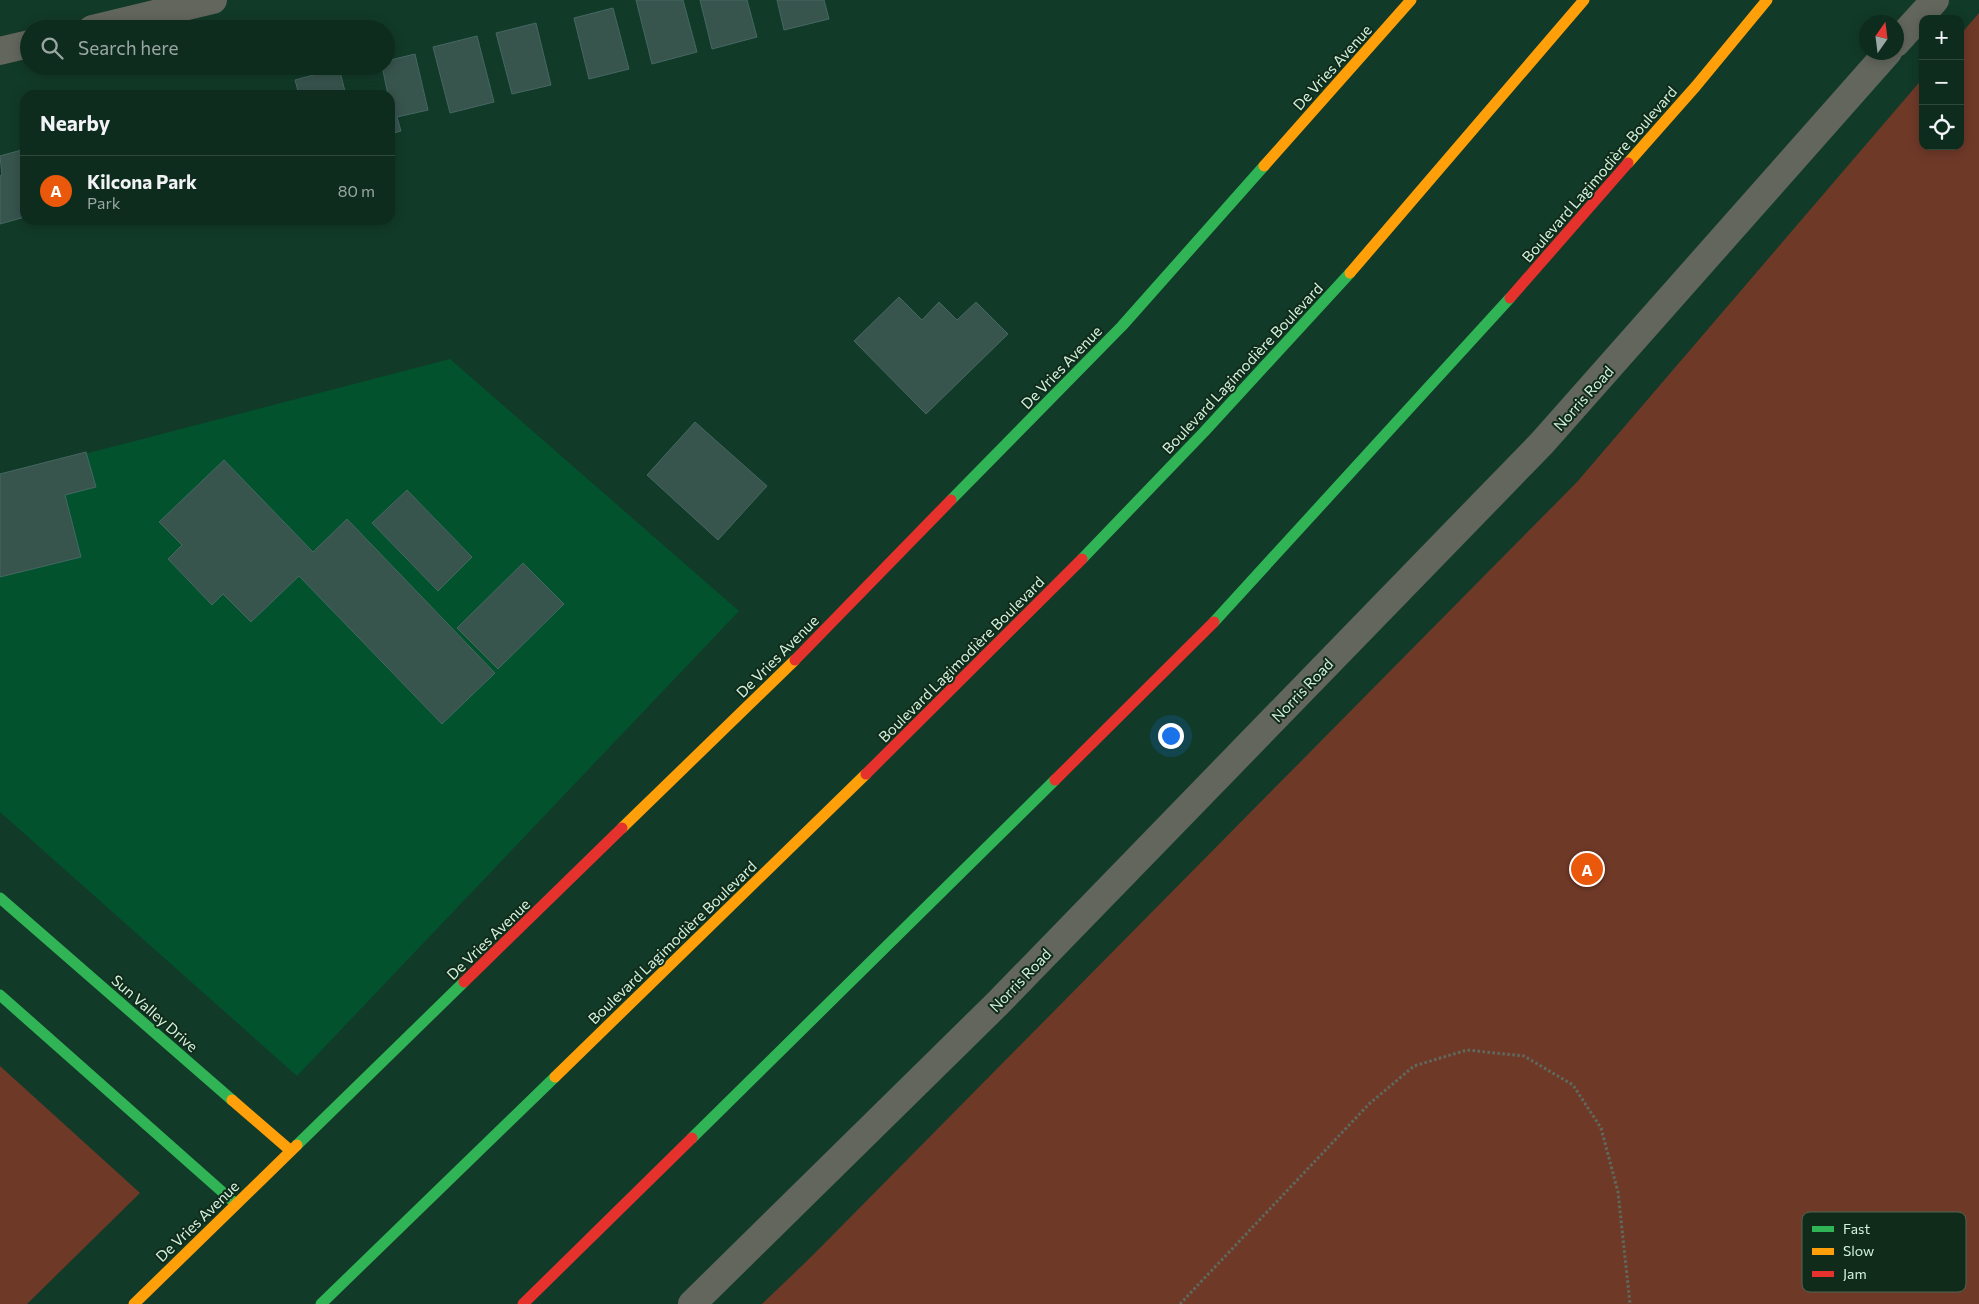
<!DOCTYPE html>
<html lang="en">
<head>
<meta charset="utf-8">
<style>
  :root { --surface:#0e2c1e; --page:#1c382b; --text:#f1f3f6; --muted:#9ba7a4; --line:#2e483c; --accent:#ea580c }
  body { margin:0; font-family:Commissioner,sans-serif; background:var(--page); color:var(--text) }
  .controls { position:absolute; right:15px; top:15px; display:grid; overflow:hidden; border-radius:10px; box-shadow:0 2px 12px #0003 }
  .controls button { width:45px; height:45px; display:grid; place-items:center; padding:0; border:0; border-bottom:1px solid var(--line); background:var(--surface); color:var(--text); font:25px sans-serif }
  .compass { position:absolute; left:1859px; top:15px; width:45px; height:45px; border-radius:50%; background:var(--surface); box-shadow:0 2px 12px #0003; rotate:14deg }
  .you { position:absolute; left:1170px; top:735px; width:18px; height:18px; margin:-12px; border:4px solid #fff; border-radius:50%; background:#1a73e8; box-shadow:0 0 0 8px #1a73e833 }
  .badge { display:grid; place-items:center; width:32px; height:32px; border-radius:50%; background:var(--accent); color:#fff; font-size:16px; font-weight:700 }
  .pin { position:absolute; translate:-50% -50%; border:2px solid #fff; box-shadow:0 1px 5px #0006 }
  .list { margin:0; padding:0; list-style:none }
  h2 { display:flex; justify-content:space-between; align-items:center; height:65px; margin:0; padding:0 20px; font-size:21px }
  h2 small { font-size:16px; font-weight:400; color:var(--muted) }
  .list li { display:grid; grid-template-columns:32px 1fr auto; gap:15px; align-items:center; box-sizing:border-box; height:70px; padding:0 20px; border-top:1px solid var(--line) }
  .list b { display:block; font-size:19px; white-space:nowrap }
  .list p { margin:0; font-size:16px; white-space:nowrap; color:var(--muted) }
  .list em { font-size:16px; font-style:normal; color:var(--muted) }
  .icon { flex:none; width:28px; height:28px; fill:none; stroke:currentColor; stroke-width:2; stroke-linecap:round; stroke-linejoin:round }
  .map { position:relative; flex:none; width:1979px; height:1304px; overflow:hidden }
  .search { position:absolute; background:var(--surface); box-shadow:0 2px 12px #0003; left:20px; top:20px; width:375px; height:55px; display:flex; align-items:center; gap:12px; box-sizing:border-box; padding:0 18px; border-radius:28px; color:var(--muted); font-size:19px }
  .panel { position:absolute; background:var(--surface); box-shadow:0 2px 12px #0003; left:20px; top:90px; width:375px; height:135px; border-radius:15px }
  .map>svg:first-child { display:block }
  .built { fill:#02522e }
  .green { fill:#6f3928 }
  .building { fill:#37544d; stroke:#456863 }
  .lines { fill:none; stroke-linecap:round; stroke-linejoin:round }
  .path { stroke:#5e6a5e; stroke-width:3; stroke-dasharray:2.5 2.5; stroke-linecap:butt }
  .street { stroke:#62665c; stroke-width:28 }
  .fast { stroke:#30b455; stroke-width:11 }
  .slow { stroke:#ff9f0a; stroke-width:11 }
  .jam { stroke:#e5322d; stroke-width:11 }
  .labels { text-anchor:middle; dominant-baseline:central; stroke-width:4; stroke-linejoin:round; paint-order:stroke }
  .street-label { font-size:15px; fill:#d3f2dd; stroke:#112b1b }
  .key { fill:#112b1b; stroke:#4b6755; stroke-width:1 }
  .key-label { font-size:14px; fill:#d3f2dd }
</style>
</head>
<body>
<div class="map">
<svg width="1979" height="1304" viewBox="0 0 1979 1304">
  <rect width="100%" height="100%" fill="#123a28"/>
  <path class="built" d="M450 359 739 611 297 1076 0 812V476Z"/>
  <path class="green" d="M1979 13V1304H762L812 1256 1577 482 1923 78V146H1960V35Z
    M0 1066 140 1193 27 1304H0Z"/>
  <path class="building" d="M636 0H683L697 52 652 64Z
    M700 0H747L757 37 712 49Z
    M777 0H824L829 19 784 30Z
    M613 8 629 69 589 79 574 18Z
    M536 23 551 85 512 94 496 33Z
    M477 36 494 102 450 113 433 47Z
    M415 54 428 110 397 117 401 131 390 134V95H388L382 66H386V61Z
    M339 68 346 95H299L295 80Z
    M276 91 277 95H258Z
    M25 149V217L0 224V176L2 175 0 156Z
    M899 297 922 320 939 302 957 320 976 302 1008 334 926 414 854 341Z
    M695 422 767 486 718 540 647 475Z
    M86 452 96 487 65 495 81 557 0 577V474Z
    M224 460 313 552 347 519 495 673 442 724 299 576 251 622 223 594 212 605 168 559 182 545 159 522Z
    M407 490 472 557 438 591 372 523Z
    M523 563 564 604 498 669 457 628Z"/>
  <g class="lines">
    <path class="path" d="M1180 1304 1369 1104 1414 1066 1467 1050 1524 1056 1573 1085 1601 1128 1618 1192 1630 1304"/>
    <path class="street" d="M92 29 213 0
      M1896 43 1935 0
      M0 51 29 44
      M692 1304 998 1003 1542 443 1888 52"/>
    <path class="fast" d="M951 500 1122 326 1264 166
      M1082 559 1204 432 1350 273
      M1214 622 1510 298
      M0 898 232 1100
      M0 995 236 1204
      M692 1138 1055 780
      M297 1145 464 982
      M321 1304 555 1077"/>
    <path class="slow" d="M1628 163 1696 86 1767 0
      M1264 166 1411 0
      M1350 273 1584 0
      M622 828 795 660
      M555 1077 866 774
      M232 1100 291 1151
      M134 1304 297 1145"/>
    <path class="jam" d="M1510 298 1628 163
      M795 660 951 500
      M866 774 1082 559
      M1055 780 1214 622
      M464 982 622 828
      M523 1304 692 1138"/>
  </g>
  <g class="labels">
    <g class="street-label">
      <text transform="translate(1332 67) rotate(-48)">De Vries Avenue</text>
      <text transform="translate(1599 174) rotate(-49)">Boulevard Lagimodière Boulevard</text>
      <text transform="translate(1061 367) rotate(-46)">De Vries Avenue</text>
      <text transform="translate(1242 368) rotate(-47)">Boulevard Lagimodière Boulevard</text>
      <text transform="translate(1583 398) rotate(-48)">Norris Road</text>
      <text transform="translate(777 656) rotate(-45)">De Vries Avenue</text>
      <text transform="translate(961 659) rotate(-45)">Boulevard Lagimodière Boulevard</text>
      <text transform="translate(1302 690) rotate(-46)">Norris Road</text>
      <text transform="translate(488 939) rotate(-44)">De Vries Avenue</text>
      <text transform="translate(672 942) rotate(-44)">Boulevard Lagimodière Boulevard</text>
      <text transform="translate(1020 980) rotate(-46)">Norris Road</text>
      <text transform="translate(155 1013) rotate(41)">Sun Valley Drive</text>
      <text transform="translate(197 1221) rotate(-44)">De Vries Avenue</text>
    </g>
  </g>
  <rect x="1802" y="1212" width="164" height="80" rx="8" class="key"/>
  <rect x="1812" y="1226" width="22" height="6" fill="#30b455"/>
  <rect x="1812" y="1248" width="22" height="7" fill="#ff9f0a"/>
  <rect x="1812" y="1271" width="22" height="6" fill="#e5322d"/>
  <g class="key-label">
    <text x="1843" y="1234">Fast</text>
    <text x="1843" y="1256">Slow</text>
    <text x="1843" y="1279">Jam</text>
  </g>
</svg>
<div class="controls">
<button>+</button>
<button>−</button>
<button><svg class="icon" aria-label="locate" viewBox="0 0 24 24"><circle cx="12" cy="12" r="6"/><path d="M12 2v4M12 18v4M2 12h4M18 12h4"/></svg></button>
</div>
<svg class="compass" viewBox="-18 -18 36 36"><path d="M0-13l5 13h-10z" fill="#e53935"/><path d="M0 13l5-13h-10z" fill="#9ba7a4"/></svg>
<div class="you"></div>
<div class="pin badge" style="left:1587px;top:869px">A</div>
<div class="search"><svg class="icon" aria-label="search" viewBox="0 0 24 24"><circle cx="10" cy="10" r="6"/><path d="M15 15l6 6"/></svg>Search here</div>
<section class="panel">
<h2>Nearby<small></small></h2>
<ul class="list">
<li><span class="badge">A</span><div><b>Kilcona Park</b><p>Park</p></div><em>80 m</em></li>
</ul>
</section>
</div>
</body>
</html>
